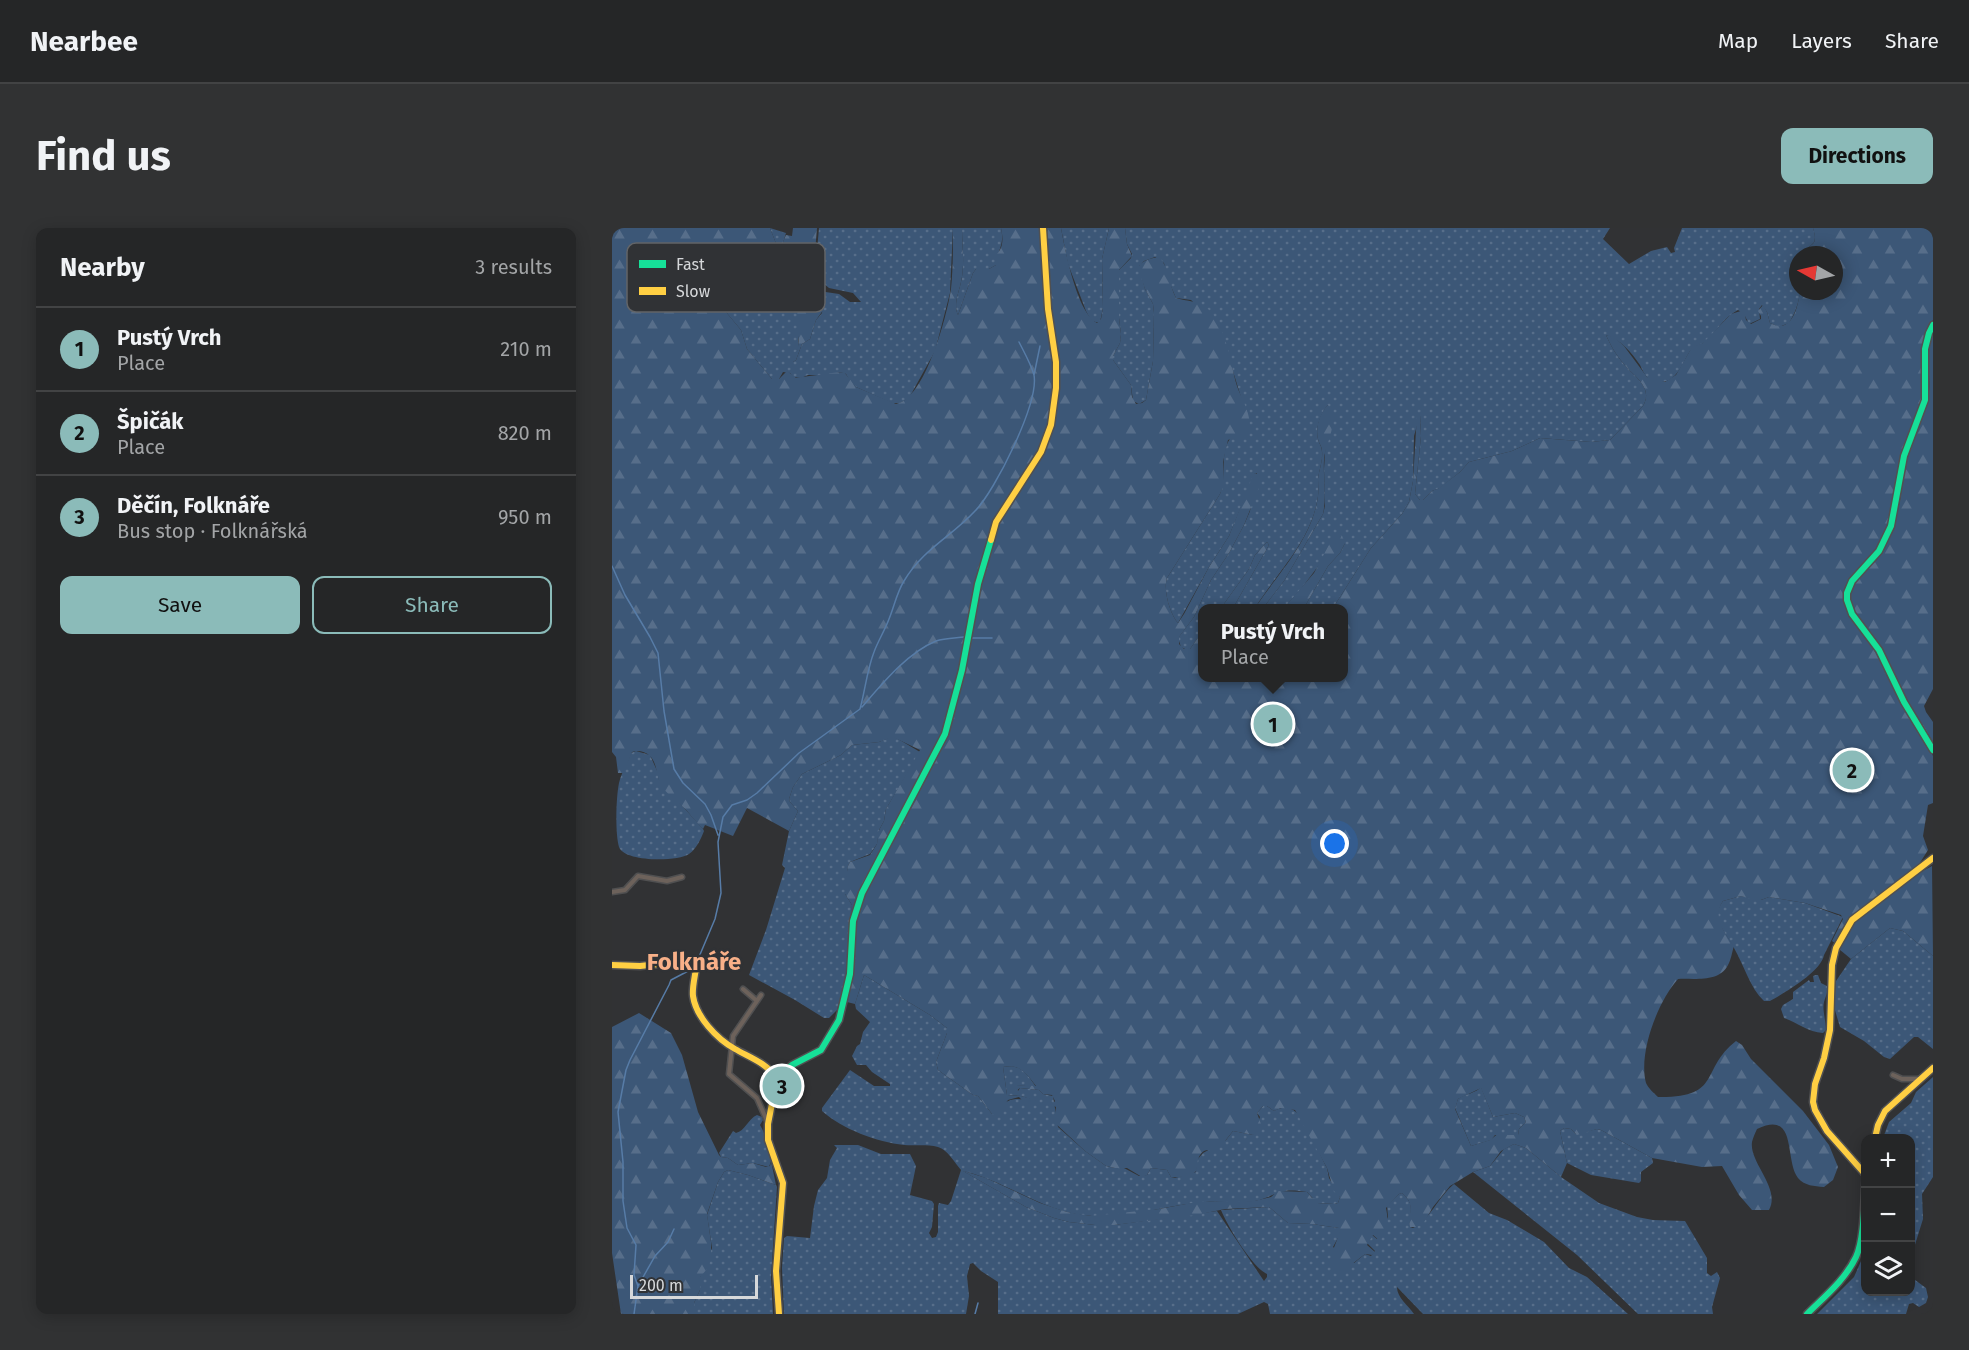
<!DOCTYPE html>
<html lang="en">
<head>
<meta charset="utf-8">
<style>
  :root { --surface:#252627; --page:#313233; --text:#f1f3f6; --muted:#a3a5a7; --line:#424344; --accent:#8bbbb9 }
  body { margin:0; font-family:"Fira Sans",sans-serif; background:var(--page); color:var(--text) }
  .controls { position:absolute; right:18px; bottom:18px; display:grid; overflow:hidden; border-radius:12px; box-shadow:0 3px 15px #0003 }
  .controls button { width:54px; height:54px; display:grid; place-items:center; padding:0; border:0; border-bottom:2px solid var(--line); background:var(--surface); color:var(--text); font:30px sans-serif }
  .compass { position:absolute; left:1177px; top:18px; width:54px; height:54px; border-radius:50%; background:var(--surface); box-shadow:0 3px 15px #0003; rotate:278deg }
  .scale { position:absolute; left:18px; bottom:15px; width:128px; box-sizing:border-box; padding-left:6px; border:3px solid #d6d8da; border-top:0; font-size:16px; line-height:21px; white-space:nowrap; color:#d6d8da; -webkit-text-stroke:4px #303235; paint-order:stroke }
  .you { position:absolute; left:723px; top:616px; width:21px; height:21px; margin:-15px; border:4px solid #fff; border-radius:50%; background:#1a73e8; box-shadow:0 0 0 9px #1a73e833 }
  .badge { display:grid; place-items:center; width:39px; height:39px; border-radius:50%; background:var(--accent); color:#111; font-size:20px; font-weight:700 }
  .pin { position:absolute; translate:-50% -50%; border:3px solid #fff; box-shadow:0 2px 6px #0006 }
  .popup { position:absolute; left:586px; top:376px; width:150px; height:78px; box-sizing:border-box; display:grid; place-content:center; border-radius:12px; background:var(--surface); filter:drop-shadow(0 2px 4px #0005); font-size:20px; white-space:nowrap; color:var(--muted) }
  .popup b { font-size:22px; color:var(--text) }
  .popup::after { content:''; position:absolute; left:50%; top:100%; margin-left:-12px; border:12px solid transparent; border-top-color:var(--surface) }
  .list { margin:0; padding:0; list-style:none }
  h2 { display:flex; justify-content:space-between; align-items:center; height:78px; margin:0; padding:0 24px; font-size:26px }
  h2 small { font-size:20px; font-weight:400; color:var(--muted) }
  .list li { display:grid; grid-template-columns:39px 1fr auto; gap:18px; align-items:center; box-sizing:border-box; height:84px; padding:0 24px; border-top:2px solid var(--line) }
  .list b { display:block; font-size:22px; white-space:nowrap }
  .list p { margin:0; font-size:20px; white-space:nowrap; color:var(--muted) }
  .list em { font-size:20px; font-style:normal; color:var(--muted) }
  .actions { display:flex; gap:12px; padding:18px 24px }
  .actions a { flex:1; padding:14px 0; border:2px solid var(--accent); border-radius:12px; text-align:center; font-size:21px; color:var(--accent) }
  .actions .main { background:var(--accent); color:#111 }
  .icon { flex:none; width:33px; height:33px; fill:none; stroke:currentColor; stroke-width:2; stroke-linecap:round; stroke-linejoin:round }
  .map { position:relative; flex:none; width:1321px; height:1086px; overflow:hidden; border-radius:12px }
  header { display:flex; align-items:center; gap:36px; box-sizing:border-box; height:84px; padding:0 30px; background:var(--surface); border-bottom:2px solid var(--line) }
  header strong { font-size:28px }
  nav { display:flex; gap:33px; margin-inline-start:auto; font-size:21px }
  .intro { display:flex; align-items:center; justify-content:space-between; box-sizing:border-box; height:144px; padding:0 36px }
  h1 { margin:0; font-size:42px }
  .button { padding:15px 27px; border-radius:12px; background:var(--accent); color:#111; font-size:21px; font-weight:700 }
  main { display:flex; gap:36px; padding:0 36px }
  aside { flex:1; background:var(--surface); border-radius:12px; box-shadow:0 3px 15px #0003 }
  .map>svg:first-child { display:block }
  .grass { fill:url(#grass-dots); fill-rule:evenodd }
  .forest { fill:url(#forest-firs); fill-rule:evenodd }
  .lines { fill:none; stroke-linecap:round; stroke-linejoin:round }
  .stream { stroke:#577ca7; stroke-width:1.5 }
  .street-casing { stroke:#505051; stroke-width:7 }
  .fast-casing { stroke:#505051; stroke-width:9 }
  .slow-casing { stroke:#505051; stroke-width:9 }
  .street { stroke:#6d625b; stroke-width:4 }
  .fast { stroke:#16e098; stroke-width:6 }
  .slow { stroke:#ffcf43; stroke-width:6 }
  .labels { text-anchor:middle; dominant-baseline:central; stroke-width:5; stroke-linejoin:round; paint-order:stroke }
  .quarter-label { font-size:24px; font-weight:bold; fill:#f8b088; stroke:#303235 }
  .key { fill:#303235; stroke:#626467; stroke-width:1.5 }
  .key-label { font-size:16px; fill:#d6d8da }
</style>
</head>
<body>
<header>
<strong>Nearbee</strong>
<nav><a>Map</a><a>Layers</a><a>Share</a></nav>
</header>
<div class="intro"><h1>Find us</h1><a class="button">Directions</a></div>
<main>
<aside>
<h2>Nearby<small>3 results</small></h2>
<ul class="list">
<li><span class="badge">1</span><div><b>Pustý Vrch</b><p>Place</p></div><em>210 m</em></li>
<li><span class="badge">2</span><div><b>Špičák</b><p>Place</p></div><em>820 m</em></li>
<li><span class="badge">3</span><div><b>Děčín, Folknáře</b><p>Bus stop · Folknářská</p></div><em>950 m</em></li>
</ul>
<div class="actions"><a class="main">Save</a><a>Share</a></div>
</aside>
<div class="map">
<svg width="1321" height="1086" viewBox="0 0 1321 1086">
  <defs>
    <pattern id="grass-dots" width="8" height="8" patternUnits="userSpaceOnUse" patternTransform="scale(1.5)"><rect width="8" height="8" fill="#3c5777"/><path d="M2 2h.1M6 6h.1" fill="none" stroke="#576e8a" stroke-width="1.8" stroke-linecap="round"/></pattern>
    <pattern id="forest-firs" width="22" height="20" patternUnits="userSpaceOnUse" patternTransform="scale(1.5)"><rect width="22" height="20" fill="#3c5777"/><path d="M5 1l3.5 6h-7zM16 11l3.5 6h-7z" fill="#576e8a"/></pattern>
  </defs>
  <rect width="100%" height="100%" fill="#313234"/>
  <path class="grass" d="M158 0 174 5 167 28 171 38 200 62 227 66 238 74H249L241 65 217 60 211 55 205 22 207 0H341L338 65 323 123 297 170 288 175H280L244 159 238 153 234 146 230 144 214 147H196L189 150 181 149 178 145 171 144 167 151H160L135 121 129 102 114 84 101 56 104 55 115 63 108 37V33L111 30 137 61 144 66 150 65 165 18ZM196 67 207 71 211 75 210 85 204 92 198 111 190 116 184 132 181 134 187 119 186 112Z
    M350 0H389C393 18 385 22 384 37L377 41H364L361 45 346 87C341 77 347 64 349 54 353 37 350 17 350 0Z
    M449 0H497L490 31 491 80 488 94C481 96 477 89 474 83L456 36Z
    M513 0H998L991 11 1017 36 1039 23 1055 19 1059 25 1063 24 1062 20 1070 0H1201C1207 19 1198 14 1189 27H1186V63H1188C1187 75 1183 85 1177 95L1167 99 1158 95 1155 84 1150 77 1147 81 1148 91 1137 96 1132 86 1126 82C1111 90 1105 103 1093 114 1088 118 1082 117 1078 123 1072 132 1069 143 1060 150 1053 156 1042 155 1035 149 1032 146 1030 141 1028 137 1020 125 1008 111 994 107 998 116 1004 127 1011 135 1021 148 1042 159 1031 178L998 212 979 214 928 210 900 223 857 234 848 244 828 260 820 263 811 272H808L803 266 809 208 808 187 802 208 801 253 797 274 790 286 759 320 721 380H692L716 338 728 325 733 315 707 337 689 361 672 380H651L672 353 711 286 713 278 712 241 716 177C709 184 703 200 706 211 707 216 710 218 710 224 711 233 707 242 706 251 706 258 707 266 705 274 697 315 664 346 643 380H621L657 317 655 314 643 327 637 341 609 380H590V404L578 421 575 422 569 419 566 410 582 389 599 352 617 325 632 297 638 283 645 245H643L617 308 597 339 566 395C558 386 551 362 555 350L608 266C615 250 608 230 616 214 619 207 631 200 637 195L607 98 579 72 564 70 555 49 552 35 543 29 532 33 527 38 533 61 541 76 542 85 541 133 534 172 527 176 521 173 519 157 501 132V128L508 115 509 106 507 90V42L519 30 520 26 515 16Z
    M281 508 308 524 274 581 272 593 267 602 265 616 258 626 238 634 236 638 233 666 240 677 236 745 225 782 217 790H212L183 772 137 747 154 702 173 640 170 637 177 603 186 583 178 574 177 571 181 559 190 546 229 527 240 517 267 514Z
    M24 523 38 527 46 545 47 552 91 601 92 603C89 611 84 621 77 626 65 634 12 634 7 619 3 605 4 570 7 555 9 545 16 535 19 525Z
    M1129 668 1149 672 1157 669 1193 675 1231 689 1212 727C1209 744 1172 765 1158 773H1152C1138 760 1132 737 1122 720 1117 710 1109 702 1106 691 1105 684 1107 678 1111 673Z
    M1278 700 1291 703 1321 728V821L1306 809H1302L1278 831 1272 829 1252 813 1228 799 1222 779 1224 753 1239 731Z
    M252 747 318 787 335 800V805L324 834 326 842 361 867 366 868 380 886C400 868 398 870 424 873L409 868 395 867 391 839C408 835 415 846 424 859L404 857 406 863 408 860 427 862 431 866 441 868 446 899 473 923 494 938 503 940H512L527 948 535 947 539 940 555 942 559 949 563 950 584 944 585 932 591 925 614 912 621 903 641 907 648 889 645 885 651 878H655L662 883C668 879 677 878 684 884 692 891 709 929 715 940L717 950 728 969 726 975 722 976 705 975 695 964C688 963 679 962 673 963 662 965 654 971 643 973 623 976 603 972 584 975 549 979 514 990 480 988 433 986 395 953 351 943L414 979 442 990 457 994 483 997H502L605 983 652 1053 655 1049V1046C640 1039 616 999 609 982L657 979 676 995 700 996 727 1000V1008L721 1019 742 1035 753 1026 759 1028 763 1023 755 1015 760 1007 765 1011 776 989 775 978 787 966 790 965C804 977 797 983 798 999L801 1000C817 993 827 968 842 956L877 985 895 992 932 1014 957 1040 975 1049 1016 1086H811L785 1059C785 1070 796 1077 802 1086H658L656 1076 652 1074 626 1086H386V1054L369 1043 361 1035 358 1036 355 1048 357 1068 354 1086H172L170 1040 172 1010 175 1008 198 1010 202 978 206 962 215 950 218 932 225 920 222 917H246L269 926H298L304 938 298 967 320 973 322 976 320 999 317 1005 320 1010 324 1009 326 1004V978L327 975 336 977 339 973 349 942C342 934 336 922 326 919 315 916 303 918 292 917 265 914 230 901 210 883V880L238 842 262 858H278V856L260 844 254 837H245L240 828 245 818 248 816 251 804 258 794 244 781 243 776Z
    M1204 747H1206L1209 755 1215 758C1216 765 1214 767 1212 774 1210 782 1214 793 1214 802L1211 805C1196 804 1186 795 1172 790L1169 781 1171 777 1181 771V764L1197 752 1198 754H1202L1201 748Z
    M1321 849V949L1310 966 1311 991 1302 1020 1299 1021 1298 910H1271L1277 894 1299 875 1304 864Z
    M869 859 881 889 903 885 912 889 914 894 907 901 906 907H883L879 912 859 918 843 880 846 871C853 866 864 865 869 859Z
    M145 887 150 889 151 892 148 897C154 906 155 920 160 930L157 939 141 935 126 937 116 930 109 929 107 925 121 903 124 905C133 903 136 891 145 887Z
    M952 900 959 901 964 906 985 901 989 902 1040 930 1041 935 1029 944V953L1027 955 979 947 955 935 948 903Z
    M902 916 914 920 949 949 987 975 1025 989 1041 992 1073 993 1095 1030V1045L1099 1048 1105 1044 1108 1050 1100 1079 1101 1086H1026L965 1027 861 944 878 938 892 921Z
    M116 942 136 947 164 957 165 959 159 1049 161 1086H82V1075L88 1062V1049L100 1020 95 987 106 954 112 944Z
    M1253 1024 1254 1064H1298L1299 1049 1314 1060 1316 1069 1314 1075 1307 1079 1301 1075 1297 1076 1294 1086H1205L1242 1049Z"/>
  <path class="forest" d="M0 0H158L165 18V24L156 42 150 65 144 66 137 61 111 30 108 33 109 40 122 60 117 64 105 55 101 56 114 84 129 102 135 121 160 151H167L175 143 184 150C199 148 216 145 232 144L244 159 284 176C313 171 335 88 339 61 341 41 341 20 341 0H350C350 17 353 37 349 54 347 64 341 77 346 87L361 45 364 41H377L384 37V27C392 20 391 9 389 0H428L433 81 441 134V160L436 196 426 223 382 295 364 356 347 441 331 505 247 664 237 697 240 677 233 666V655L236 638 238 634 258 627 265 616 266 604 272 593 274 581 308 522 281 509 267 514 240 517 229 527 190 546 181 559 177 571 178 574 186 583 177 603 135 580 121 608 93 597 91 601C85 595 80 589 75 583 67 574 57 568 50 559 44 550 46 536 38 528 33 523 25 522 20 524L12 545H6L4 529 0 524Z
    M181 0H205L203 24 213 58 199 62C177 41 158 42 174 7L180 8Z
    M434 0H449C453 22 465 85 485 95L489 91 491 80 490 31 497 0H513L515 16 520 28 507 42V90L509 106 508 115 501 128V132L519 157 520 169 524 176 530 175 534 172 541 133 542 85 541 76 533 61 526 40 528 36C534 32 540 29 548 30 557 40 557 57 564 70 577 74 588 72 598 83 615 102 618 134 625 158 629 170 642 190 636 203 632 211 623 209 616 212L611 234 612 256 608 266 555 350C551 362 558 386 566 395L572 386 597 339 617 308 641 247 643 245 648 247 650 252 632 297 617 325 599 352 582 389 567 409V416L572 421H578L590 404V450H732V380H721L759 320 790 286 797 274 801 253 805 186 808 187 809 208 803 266 808 272H811L820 263 827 260 848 244 857 234 900 223 928 210 979 214 998 212 1031 178C1042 159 1021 148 1011 135 1004 127 998 116 994 107L1002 109 1012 118 1035 149 1053 154 1064 147 1080 119 1091 115 1119 86 1132 82 1134 92 1139 96 1149 91V88L1146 83 1151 77 1155 84 1158 95C1180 107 1186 79 1188 63H1222V27H1189C1198 14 1207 20 1201 0H1321V92C1303 119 1315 135 1312 164 1310 186 1297 204 1291 225 1284 245 1284 268 1279 288 1276 302 1270 315 1262 326 1250 343 1234 347 1232 370L1274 441 1285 467 1295 486 1314 512 1321 528V575L1316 577 1311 608 1316 622 1304 641 1249 681 1236 693 1224 716 1220 713 1231 691 1229 687 1193 675 1157 669 1146 673 1129 668 1111 673C1100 689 1112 704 1122 718 1120 724 1119 732 1116 737 1107 755 1082 750 1066 751 1046 773 1026 825 1034 855 1036 860 1042 865 1046 869 1111 870 1087 842 1124 813L1130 817 1139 831 1191 883 1217 917 1226 939 1221 952 1212 959C1202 958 1193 958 1186 950 1172 932 1186 881 1145 901 1143 905 1141 910 1140 914 1137 935 1169 960 1157 982H1140L1127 967 1110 938 1090 939 1040 930 989 902 985 901 965 907 959 901 952 900 948 903 955 935 949 949 914 920 902 916 889 923 878 938 861 944 838 958 821 979 811 996 804 999H798C795 984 805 978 790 965L787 966 774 980C777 995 775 999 768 1013L761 1007 755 1017 763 1024 760 1027 753 1026 735 1040 724 1046C710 1031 728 1016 727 1000L700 996 676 995 657 979 613 981 584 987 502 997H483L457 994 442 990 414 979 349 942 374 950 428 975 455 984 479 988 547 981 585 974 642 973 659 969 666 963 695 964 700 970 705 971V975L722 976 726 975 728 969 722 963 715 940 683 882 669 880 662 883 655 878H651L645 885 650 899V902L641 907 621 903 605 923C602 923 599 922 596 922 586 923 585 935 585 942 581 948 567 950 559 949L555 942 539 940 535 947 530 949 515 940H503L494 938 473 923 444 896 442 893 444 879 440 877 443 873 440 867 431 866 427 862 408 860 404 863 402 859 404 857 424 858C415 846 407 835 391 839L395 867 409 868 424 872 422 876C415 880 411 873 407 869L396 872 388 883 384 887 380 886 366 868 361 867 326 842 324 834 335 805V800L318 787 252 747 243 776 235 774 241 746 244 694 253 666 336 507 352 443 369 357 381 311 387 295 407 261 432 226 442 197 447 134 439 81ZM869 860 881 889 903 885 912 889 914 894 907 901 906 907H893L887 905 878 912 859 918 843 881 846 871Z
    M196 67C204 71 210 71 212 81L204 92 198 111 190 116 184 132 181 134 178 131 179 126 185 123C191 109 176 79 196 67Z
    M1321 101V461L1312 478 1314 484 1321 494V515C1313 497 1298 483 1289 465 1282 450 1278 434 1268 419 1258 404 1239 388 1237 369 1235 352 1257 342 1266 330 1273 320 1278 304 1283 292 1290 273 1290 250 1295 229 1300 207 1314 188 1317 164 1319 142 1311 122 1321 101Z
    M716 177C728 196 713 215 712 232 711 250 715 268 711 286L672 353 651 380H643C665 347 697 315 705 274 707 266 706 258 706 251 707 242 711 233 710 223 710 218 707 216 706 211 703 200 708 184 716 177Z
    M727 306 731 310 733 315 728 325 716 338 692 380H672L702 345 720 311Z
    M655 314 657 317 621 380H609L637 341 643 327Z
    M1320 638 1321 728 1291 703 1278 700 1239 731 1227 721 1240 697 1252 685 1307 645Z
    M27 785 59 805 70 827 86 884 107 927 109 929 116 930 126 937 141 935 154 939 158 938 159 933 164 957 136 947 116 942 112 944 106 954 95 986 99 1014V1030L96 1040 88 1049V1062L82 1075V1086H9L0 1025V799Z"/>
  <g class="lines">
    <path class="stream" d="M422 147 428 118
      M0 338 13 367 38 409 46 425 52 483 62 541 71 555 93 576 99 587 106 607
      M359 410H380
      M250 479C270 456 295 425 324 413 332 410 344 410 352 409
      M84 736 103 691 109 665 106 614 111 589 120 577 135 572 145 565 187 525 248 481C253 463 255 442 262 424 266 413 273 402 277 391 282 379 285 364 292 353 311 321 339 309 363 283 383 263 427 175 422 147 419 136 412 124 407 114
      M26 1058 43 1028 56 1014 62 1001
      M22 1086 26 1058 22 1047 24 1017 15 1000 11 973V934L6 884 14 842 18 832 57 757 59 752 80 741
      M363 1086 366 1075"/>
    <g class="street-casing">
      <path id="street" d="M0 664 13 662 26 648 55 653 70 649
        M131 761 145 773
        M149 767 121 808 117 846 145 870 156 895
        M1281 847 1290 851H1307"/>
    </g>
    <g class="fast-casing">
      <path id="fast" d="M1321 97 1317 105 1313 121V172L1292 228 1279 298 1267 323 1240 353 1235 365V372L1240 386 1267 422 1292 474 1321 522
        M165 850 180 837 209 822 227 792 238 746 241 693 250 665 333 506 350 442 366 356 379 312
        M1195 1086C1212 1069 1233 1052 1244 1029 1253 1010 1252 968 1254 946"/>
    </g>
    <g class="slow-casing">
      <path id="slow" d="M379 312 384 294 429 224 439 197 444 160V134L436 81 431 0
        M0 737 28 738 75 733 84 740C83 749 80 759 81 768 84 789 105 811 123 821 139 830 154 835 165 850
        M165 850 156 896V912L171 955 164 1043 167 1086
        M1263 910 1266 897 1273 883 1321 840
        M1253 946 1215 903 1203 882 1201 874 1203 856 1212 830 1218 802 1220 737 1224 720 1240 692 1321 630"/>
    </g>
    <use href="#street" class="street"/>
    <use href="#fast" class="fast"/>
    <use href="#slow" class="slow"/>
  </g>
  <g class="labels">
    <g class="quarter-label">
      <text x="82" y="734">Folknáře</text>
    </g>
  </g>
  <rect x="15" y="15" width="198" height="69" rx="9" class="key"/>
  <rect x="27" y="32" width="27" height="8" fill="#16e098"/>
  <rect x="27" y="59" width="27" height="8" fill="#ffcf43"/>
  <g class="key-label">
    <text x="64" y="42">Fast</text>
    <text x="64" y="69">Slow</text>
  </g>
</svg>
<div class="controls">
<button>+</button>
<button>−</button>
<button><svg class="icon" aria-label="layers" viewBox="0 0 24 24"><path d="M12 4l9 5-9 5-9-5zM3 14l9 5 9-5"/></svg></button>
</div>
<svg class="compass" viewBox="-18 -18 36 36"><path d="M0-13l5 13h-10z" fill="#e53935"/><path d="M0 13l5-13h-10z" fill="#a3a5a7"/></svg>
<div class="scale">200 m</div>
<div class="you"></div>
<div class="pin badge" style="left:661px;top:496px">1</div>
<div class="popup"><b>Pustý Vrch</b>Place</div>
<div class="pin badge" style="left:1240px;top:542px">2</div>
<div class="pin badge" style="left:170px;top:858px">3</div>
</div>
</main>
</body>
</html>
